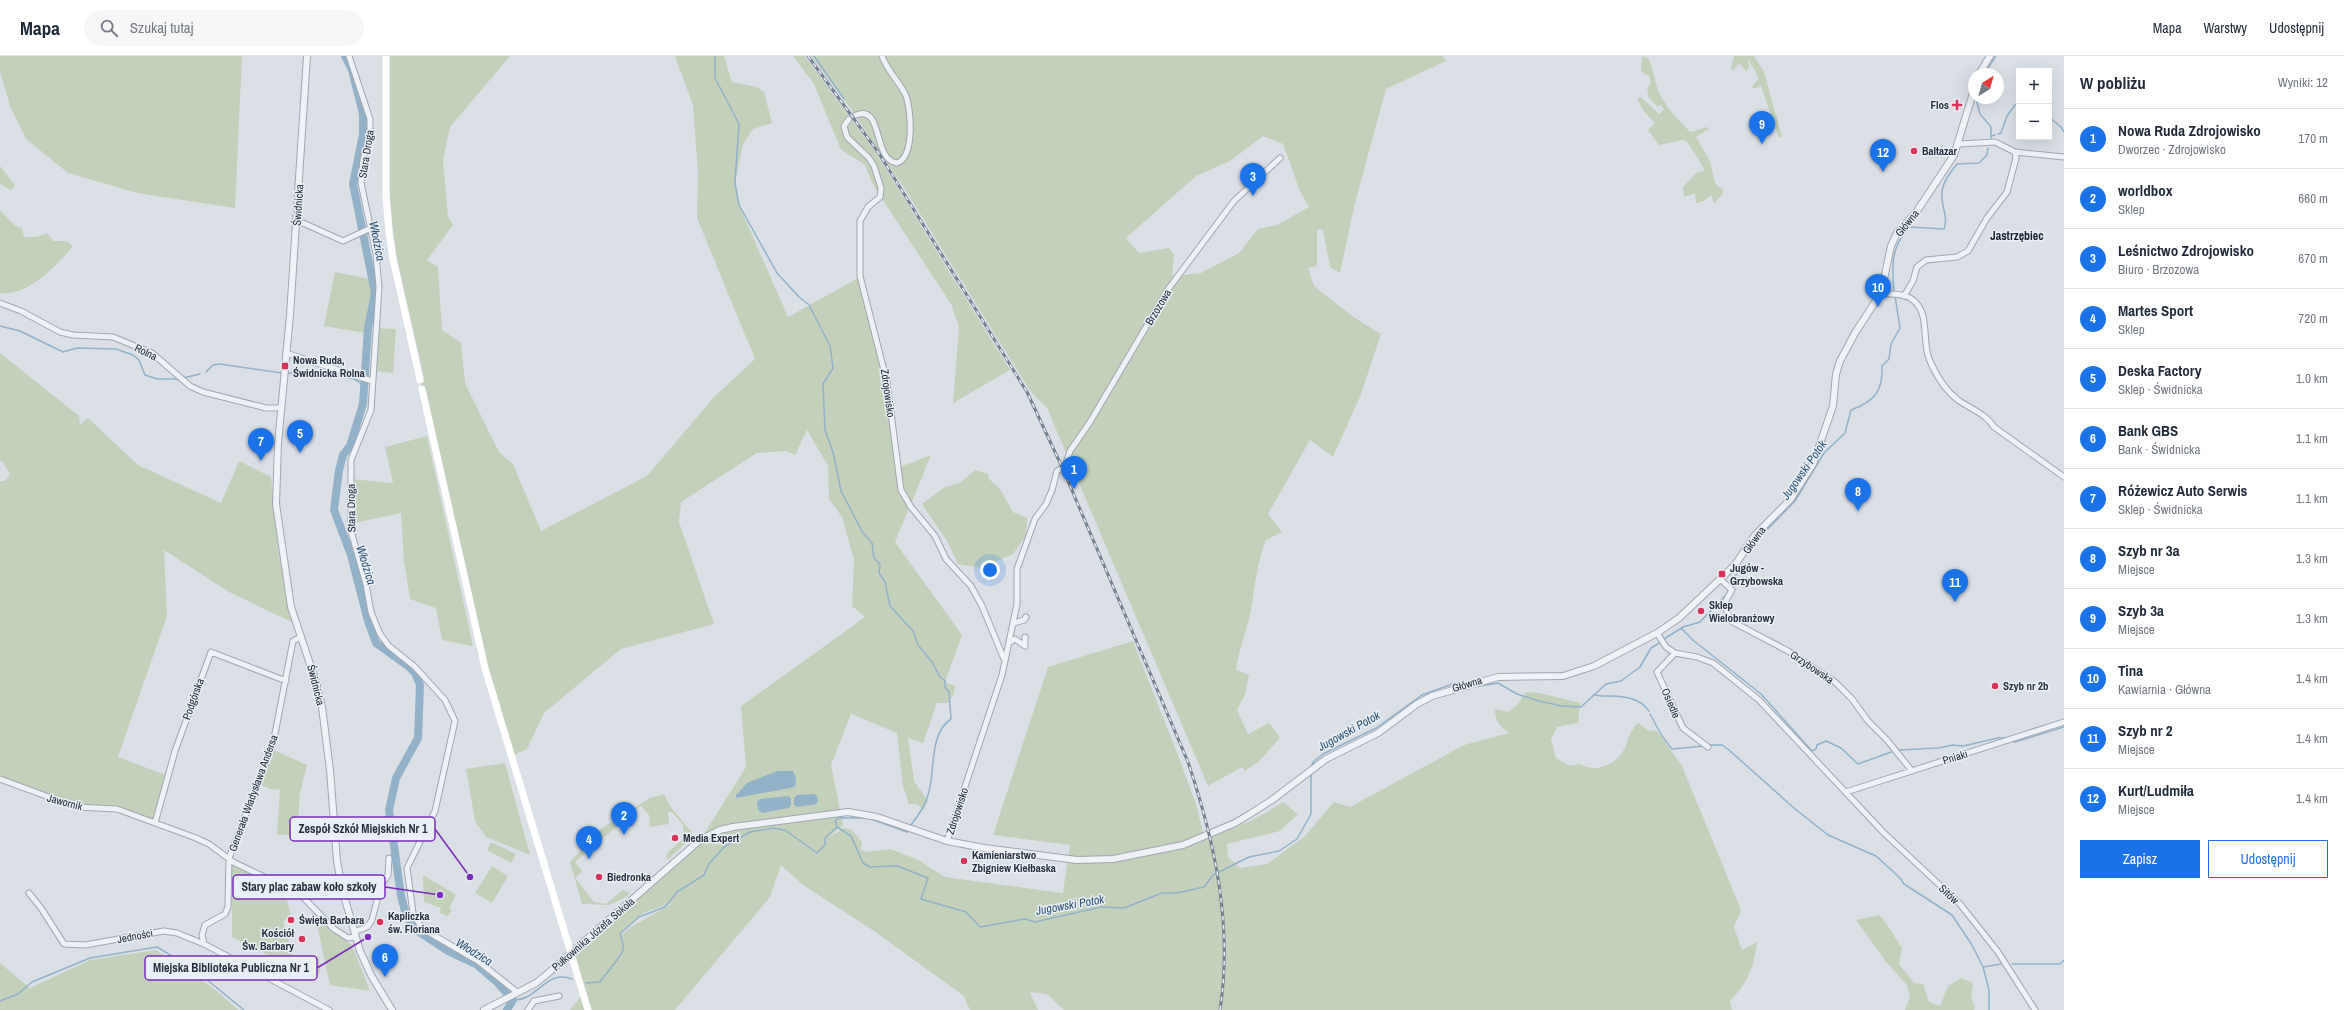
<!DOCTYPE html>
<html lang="pl">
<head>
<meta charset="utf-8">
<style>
  :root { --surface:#fff; --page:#f6f6f7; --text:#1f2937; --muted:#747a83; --line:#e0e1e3; --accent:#1a73e8 }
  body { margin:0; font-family:"Archivo Narrow",sans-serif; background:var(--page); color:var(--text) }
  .controls { position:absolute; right:12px; top:12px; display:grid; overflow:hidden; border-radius:0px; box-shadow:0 4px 16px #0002 }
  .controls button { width:36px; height:36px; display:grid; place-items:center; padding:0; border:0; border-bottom:1px solid var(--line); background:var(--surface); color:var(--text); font:20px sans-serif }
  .compass { position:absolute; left:1968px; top:12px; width:36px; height:36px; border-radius:50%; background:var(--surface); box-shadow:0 4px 16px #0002; rotate:37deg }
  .you { position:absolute; left:990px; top:514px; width:14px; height:14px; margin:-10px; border:3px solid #fff; border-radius:50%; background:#1a73e8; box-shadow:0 0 0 6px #1a73e833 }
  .badge { display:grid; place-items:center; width:26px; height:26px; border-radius:50%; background:var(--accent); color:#fff; font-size:13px; font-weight:700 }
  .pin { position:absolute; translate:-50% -33px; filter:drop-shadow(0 1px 2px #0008) }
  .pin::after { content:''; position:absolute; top:21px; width:14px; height:12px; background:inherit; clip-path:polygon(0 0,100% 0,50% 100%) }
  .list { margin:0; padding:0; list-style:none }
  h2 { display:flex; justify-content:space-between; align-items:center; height:52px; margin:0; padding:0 16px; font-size:17px }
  h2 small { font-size:13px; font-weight:400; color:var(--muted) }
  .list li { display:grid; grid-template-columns:26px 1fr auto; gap:12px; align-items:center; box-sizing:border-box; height:60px; padding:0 16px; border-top:1px solid var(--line) }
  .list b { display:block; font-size:15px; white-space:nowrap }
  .list p { margin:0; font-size:13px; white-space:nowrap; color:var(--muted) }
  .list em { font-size:13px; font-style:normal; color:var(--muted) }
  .actions { display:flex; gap:8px; padding:12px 16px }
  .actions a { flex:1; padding:9px 0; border:1px solid var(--accent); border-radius:0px; text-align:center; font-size:14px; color:var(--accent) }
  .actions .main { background:var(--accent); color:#fff }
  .icon { flex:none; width:22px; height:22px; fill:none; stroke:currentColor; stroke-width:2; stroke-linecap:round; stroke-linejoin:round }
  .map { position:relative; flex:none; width:2064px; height:954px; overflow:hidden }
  header { display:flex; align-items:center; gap:24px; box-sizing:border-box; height:56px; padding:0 20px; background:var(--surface); border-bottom:1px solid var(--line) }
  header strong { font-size:19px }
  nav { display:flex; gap:22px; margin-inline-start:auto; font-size:14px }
  .search { width:280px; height:36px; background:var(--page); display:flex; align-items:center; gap:10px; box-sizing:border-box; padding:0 14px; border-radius:22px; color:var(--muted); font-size:15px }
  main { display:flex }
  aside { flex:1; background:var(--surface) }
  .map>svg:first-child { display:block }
  .green { fill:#c3d1bb; fill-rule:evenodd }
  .water { fill:#92b2ca }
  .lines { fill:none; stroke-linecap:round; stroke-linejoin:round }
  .stream { stroke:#92b2ca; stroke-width:1.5 }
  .river { stroke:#92b2ca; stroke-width:8 }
  .minor-casing { stroke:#a0a7b1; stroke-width:7 }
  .tertiary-casing { stroke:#a0a7b1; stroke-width:8 }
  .minor { stroke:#eef1f5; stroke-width:5 }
  .tertiary { stroke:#eef1f5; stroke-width:6 }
  .secondary { stroke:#fff; stroke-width:7 }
  .rail-casing { stroke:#738191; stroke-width:3 }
  .rail { stroke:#eaeff5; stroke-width:1.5; stroke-dasharray:4.5; stroke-linecap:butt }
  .poi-dot { fill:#d83359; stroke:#eaeff5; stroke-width:1.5 }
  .labels { text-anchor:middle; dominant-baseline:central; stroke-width:3; stroke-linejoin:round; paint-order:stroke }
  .poi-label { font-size:11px; font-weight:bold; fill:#242f3e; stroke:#eaeff5; text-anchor:start }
  .street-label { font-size:11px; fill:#242f3e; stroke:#eaeff5 }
  .neighbourhood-label { font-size:12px; font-weight:bold; fill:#16202e; stroke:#eaeff5 }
  .water-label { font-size:12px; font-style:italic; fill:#2b5274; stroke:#eaeff5 }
  .leader { fill:none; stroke:#7b2cbf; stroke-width:1.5 }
  .callout-dot { fill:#7b2cbf; stroke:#eaeff5; stroke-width:1.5 }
  .callout { fill:#eaeff5; stroke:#7b2cbf; stroke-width:1.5 }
  .callout-label { font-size:12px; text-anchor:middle; font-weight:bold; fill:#242f3e }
</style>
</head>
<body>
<header>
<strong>Mapa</strong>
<div class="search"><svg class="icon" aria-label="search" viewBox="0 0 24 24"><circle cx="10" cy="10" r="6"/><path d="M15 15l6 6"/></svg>Szukaj tutaj</div>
<nav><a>Mapa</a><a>Warstwy</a><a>Udostępnij</a></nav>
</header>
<main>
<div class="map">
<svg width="2064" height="954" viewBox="0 0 2064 954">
  <rect width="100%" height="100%" fill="#dbe0e7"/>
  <path class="green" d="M0 0H242L235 152 137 137 68 117 26 83 10 50 0 16Z
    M390 0H510L450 71 443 105 448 160 453 169 427 204 438 211 442 274 461 287 465 327 499 396 513 408 541 475 647 420 714 341 755 303 697 162 698 117 693 49 675 0H724L732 26 757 31 764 36 772 67 753 73 743 88 735 127 739 149 788 261 860 221 887 326 898 433 909 452 895 486 962 579 945 626 955 630 954 638 948 647H937L923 687 908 682 914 725 928 745 924 754 917 748H909L903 730 897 677 851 658 831 709 843 769 828 782 844 772 852 774 862 786 861 793 865 796 891 793 918 804 945 821 1063 837 1070 789 993 779 1048 611 1133 585 1178 699 1196 748 1204 780 1193 785C1226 777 1254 765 1283 746L1298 758 1280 775 1227 788 1228 801 1240 812 1267 808 1304 781 1334 746 1350 751 1464 689 1509 677C1500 671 1495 665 1495 653L1508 656 1518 648 1526 636 1540 637 1580 647 1578 667 1557 671 1551 683 1556 702 1570 710 1580 708C1593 717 1613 710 1622 697 1628 688 1627 678 1638 667L1648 674 1657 675 1682 710 1741 854 1734 871 1742 894 1757 886C1754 911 1748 926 1730 945L1732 954H1064L1047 938 1030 936 1038 954H970L964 940 874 875 803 829 781 809 770 841 675 954H570L583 938 570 897 700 784 746 711 741 650 865 561 852 550 854 504 842 461 829 443 828 410 807 374 795 399 786 395 757 397 681 446 679 466 714 568 621 593 544 657 527 693 511 700 485 612 471 533 422 333 420 324 424 321 397 203 393 174 390 139ZM673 847 631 871 620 880V878L643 857Z
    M793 0H805L876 97 1010 314 953 347 959 271 951 248 875 132 864 108 841 94 814 28Z
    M811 0H1443L1446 5 1386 33 1355 147 1340 217 1330 211 1323 174H1317V210L1308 212 1314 230 1352 260 1381 278 1361 338 1333 401 1310 384 1268 458 1282 476 1266 484C1257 507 1255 530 1251 554 1247 574 1239 593 1236 614L1249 619 1245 639 1237 654 1248 678 1269 667 1280 682 1259 705 1245 715 1242 711 1208 730 1047 352 1030 335 904 132 853 56ZM1263 80 1283 88 1300 135 1309 151 1277 169 1258 173 1239 197 1201 217 1172 220 1174 198 1169 192 1139 197 1126 182 1196 120 1230 105Z
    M1642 0 1648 2C1653 12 1654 21 1657 31 1663 49 1678 63 1690 76L1707 71 1709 73 1696 81C1700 89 1707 98 1710 106 1714 115 1711 129 1723 133L1722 139 1714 147 1711 139 1704 145 1696 147 1695 137 1684 141 1683 131 1696 117 1705 114 1688 87 1684 84 1659 89 1648 74 1655 67 1643 54 1637 43 1641 41 1659 58 1664 53 1661 49 1657 50 1649 42 1647 31 1651 27 1649 20 1641 16Z
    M1734 0H1754L1764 16 1782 81 1779 82 1761 30 1754 33 1752 31 1759 22 1748 3 1749 12 1746 15 1739 7 1733 15 1731 12Z
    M0 110 15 129 11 134 0 128Z
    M0 154 14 169 22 172 24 181H37L47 177 53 185H67L73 190C56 210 29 240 0 237Z
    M335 216 370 223 374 228 368 272 365 277 324 270Z
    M379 272 396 273 393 317 375 315Z
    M0 297 79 360 80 369 88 362 138 409 221 447 239 405 271 421 278 493 292 566 229 536 164 494 167 560 118 701 168 720 155 767 117 753 86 752 0 723V425H5L10 418 3 406 0 404Z
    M427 380 473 590 442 584 436 552 410 543 404 505 401 457 350 468 351 423 393 427 385 391Z
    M931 399 911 448 905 438 900 411Z
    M975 414 989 418 988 422 1000 433 1013 456 1027 462 1026 479 1013 498 981 512 958 508 947 485 922 448 943 432 961 426Z
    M274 694 307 709 300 737 297 780 277 778 280 734 271 733 261 729Z
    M505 707 530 799 486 781 475 765 466 713Z
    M664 738 670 750 693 778 690 783 668 803 666 801 668 796 684 782 683 769 672 756H668L669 768 650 771 649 759 641 750 575 806 582 815 575 822 594 846 606 848 623 834 630 837 649 820 647 817H652L626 841 609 849 582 848 570 806 602 772 650 742Z
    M491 786 516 798 511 807 487 794Z
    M232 808 285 836 291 861 283 866 293 899 305 902 319 900 320 918 298 914 232 881Z
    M492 810 508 820 492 847 475 837Z
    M423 819 456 839 449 852 452 854 448 860 440 857 441 852 424 846Z
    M315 859 332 876 352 889 370 935 330 929Z
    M1879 859 1886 867 1902 892 1899 908 1914 927 1923 928 1929 946 1940 950 1948 930 1961 922 1973 927 1971 942 1975 950 1974 954H1905L1910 941 1907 929 1887 907 1856 864Z
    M156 894C185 912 214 930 238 954H0V907L30 932 90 904Z"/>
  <path class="water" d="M777 715H793L796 722 795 731 736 742V739L747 727Z
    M814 738 817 740 818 745 816 748 797 751 794 749V742L797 739Z
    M788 740 791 742V749L789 752 762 757 758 754 757 746 760 743Z"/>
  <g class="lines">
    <path class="stream" d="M715 0V22L739 68 735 127 739 149 777 217 799 241 808 248
      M814 0 844 43
      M1984 18 1996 0
      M1976 42 1980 58 1991 71V83
      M2049 61 2061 71 2064 76
      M1998 78 2001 77 2007 60 2015 49H2019
      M1991 80 1995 79
      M1894 237C1892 210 1890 191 1910 171L1944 173C1949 160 1940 149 1942 136 1943 125 1951 116 1957 108L1979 107 1987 99 1988 92
      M809 249 830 290 833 312 823 328 825 374 833 396 841 435 863 477 872 487 874 502 880 508 879 517 885 526 890 550 913 575 918 589 932 606 940 621 945 625V631L949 636 951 663C928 678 936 717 928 739 925 750 918 760 911 769
      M0 270 20 275 63 296 77 292 116 293 133 299 139 304 145 319 157 323H179
      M206 316 213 309 220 308 282 317
      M286 317 322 318
      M325 318 354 323 364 329
      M183 322 200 318
      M1751 495 1759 482 1795 445 1824 397 1845 377 1851 354C1875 345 1883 335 1882 310L1889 303 1891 288 1900 272 1895 240
      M1732 529 1738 514
      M1681 572 1694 585 1761 638 1812 695 1816 693 1817 689 1826 685 1841 692 1858 708 1894 695
      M1664 583 1683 571 1700 566 1726 539
      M1467 632 1498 627 1517 638 1539 645 1562 650 1581 651 1606 628 1621 625 1640 611 1651 592 1661 586
      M1593 639C1613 642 1635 636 1649 655
      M1650 658 1662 680 1672 693 1704 690
      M2012 685 2015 686 2064 671
      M1708 689H1722L1729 694 1794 752 1828 779 1876 800 1900 822 1904 828 1952 859 1972 889 1983 911 2001 908
      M1898 694 1938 692 1953 689 1963 690 1998 682H2007
      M1311 712 1313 706 1323 698 1376 672 1422 639 1458 626 1462 628
      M871 763 907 776
      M837 771 851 780 863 807 870 811 897 810 928 822 921 843 966 856 980 871 1025 863 1035 866 1101 851 1124 852 1162 837H1177L1204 831 1213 819 1249 801 1279 795 1297 783 1311 758V718
      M837 771 835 765 839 762H866
      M2012 908H2060L2064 904
      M1983 911 1989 934V954
      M586 927 600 926C605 918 623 899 623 893 624 888 621 882 620 878L639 861 665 851 677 836 704 819 709 808 724 791 750 776 773 772 785 774 817 797 825 789V782L837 771
      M513 944C538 945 545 913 572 923
      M0 945 18 938 32 926 90 902 157 891 195 914 244 954"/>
    <path class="river" d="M345 0 352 14 363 58V78L353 128 375 237 368 272 363 348 350 390 343 399 339 414 334 454 351 499 368 565 376 587 408 610 415 617 420 629 418 682 396 722 389 754 401 840 405 855 413 872 448 895 476 908 498 927 513 944 507 954"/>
    <g class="minor-casing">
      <path id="minor" d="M349 0 370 63V79L363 104 361 127 376 198 379 231 371 354 351 404V475L366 528 371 556 380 578 389 590 415 611 445 644 455 665 435 755 407 812 413 857 420 869 428 876 478 905 517 936
        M856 59C884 48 872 104 897 107 915 101 911 54 906 40 900 26 887 15 882 0
        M849 63 844 70 847 81 869 102 874 110 881 132 880 141 868 151 860 165V220L887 326 901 434 911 451 935 480 946 503 971 530 982 550 1004 603
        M2015 96 2064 101
        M296 167H303L343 185 371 172
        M1881 237C1892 239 1905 237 1913 244 1931 258 1921 287 1930 305 1936 319 1945 334 1958 344 1971 353 1986 358 1994 371L2064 421
        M1904 240 1913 225 1917 211 1926 204 1957 201 1968 195 1987 162 2007 136 2016 102 2015 96 1995 86 1959 88
        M0 247 21 255 60 276 73 279 113 281 152 297 190 330 203 336 266 352H281
        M286 297 372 325
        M1720 523 1732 534 1724 548 1731 565 1788 595 1835 626 1852 643 1868 665 1887 684 1912 715
        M1014 567 1024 564 1026 561
        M1657 577 1666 591 1675 597 1697 601 1713 607 1759 644 1884 777 1960 848 1998 896 2035 954
        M1009 587 1015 583 1025 590V581
        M1675 597 1657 616 1683 672 1708 691
        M0 723 76 751 117 753 196 782 209 788 233 806 300 838 334 873 348 882 355 881
        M1846 736 2064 666
        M155 767 175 695 211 596 286 625
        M947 785 1002 619 1017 548V513L1035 463 1046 448 1052 434 1057 415 1065 410 1070 395 1090 366 1169 232 1234 145 1280 102
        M29 837 41 852 64 888 85 889 164 875 177 877 204 888 329 954
        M354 876 367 871 372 864 381 829 388 819 389 802
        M204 888 202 879 205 869 225 858 228 851 229 802 273 688 293 585 301 581
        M528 954 534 945 559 940"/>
    </g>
    <g class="tertiary-casing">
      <path id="tertiary" d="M307 0 290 259 278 388 276 448 291 551 316 626 322 651 330 714 337 805 342 833 360 895 371 919 392 954
        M1979 18 1990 0
        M484 954 536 927 546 919 700 784 720 774 733 771 848 756 877 761 947 785 984 792 1077 804 1113 803 1183 789 1235 767 1250 758 1272 744 1326 703 1378 677 1417 648 1432 640 1498 621 1563 620 1594 610 1657 577 1679 562 1735 509 1755 479 1790 444 1813 408 1833 350 1836 318 1840 305 1855 277 1881 237 1891 190 1897 177 1915 158 1954 99 1974 34"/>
    </g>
    <use href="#minor" class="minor"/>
    <use href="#tertiary" class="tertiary"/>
    <path class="secondary" d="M386 0V140L389 175 393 203 420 324
      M422 333 485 612 588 954"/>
    <g class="rail-casing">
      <path id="rail" d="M808 0 878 96 1027 336 1062 411 1188 706C1215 786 1233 870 1220 954"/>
    </g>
    <use href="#rail" class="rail"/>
  </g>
  <g class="poi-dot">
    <path d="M1955 43h4v4h4v4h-4v4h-4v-4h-4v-4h4z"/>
    <circle cx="1914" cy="95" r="4"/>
    <rect x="281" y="306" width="8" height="8" rx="2"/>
    <rect x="1718" y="514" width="8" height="8" rx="2"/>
    <circle cx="1701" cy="555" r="4"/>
    <circle cx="1995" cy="630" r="4"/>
    <circle cx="675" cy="782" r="4"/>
    <circle cx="964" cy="805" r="4"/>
    <circle cx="599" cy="821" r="4"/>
    <circle cx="291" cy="864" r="4"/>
    <circle cx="380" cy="866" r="4"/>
    <circle cx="302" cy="883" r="4"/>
  </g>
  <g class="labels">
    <g class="poi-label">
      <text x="1949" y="49" text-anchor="end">Flos</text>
      <text x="1922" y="95">Baltazar</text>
      <text x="293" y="304">Nowa Ruda,<tspan x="293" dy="13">Świdnicka Rolna</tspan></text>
      <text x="1730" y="512">Jugów -<tspan x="1730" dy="13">Grzybowska</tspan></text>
      <text x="1709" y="549">Sklep<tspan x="1709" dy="13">Wielobranżowy</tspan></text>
      <text x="2003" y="630">Szyb nr 2b</text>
      <text x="683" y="782">Media Expert</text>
      <text x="972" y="799">Kamieniarstwo<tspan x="972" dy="13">Zbigniew Kiełbaska</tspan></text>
      <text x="607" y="821">Biedronka</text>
      <text x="388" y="860">Kapliczka<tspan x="388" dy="13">św. Floriana</tspan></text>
      <text x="299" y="864">Święta Barbara</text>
      <text x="294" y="877" text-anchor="end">Kościół<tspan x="294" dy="13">Św. Barbary</tspan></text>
    </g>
    <g class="street-label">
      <text transform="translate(366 98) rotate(-81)">Stara Droga</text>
      <text transform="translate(298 149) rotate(-86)">Świdnicka</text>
      <text transform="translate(1907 167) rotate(-51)">Główna</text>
      <text transform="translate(1158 251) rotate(-59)">Brzozowa</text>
      <text transform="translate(146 296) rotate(26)">Rolna</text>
      <text transform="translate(888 337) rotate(82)">Zdrojowisko</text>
      <text transform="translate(351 452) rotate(-91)">Stara Droga</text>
      <text transform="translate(1754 484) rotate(-54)">Główna</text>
      <text transform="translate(1812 611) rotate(34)">Grzybowska</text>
      <text transform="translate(1467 628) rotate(-17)">Główna</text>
      <text transform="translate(316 629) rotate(76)">Świdnicka</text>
      <text transform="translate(193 643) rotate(-70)">Podgórska</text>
      <text transform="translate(1671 647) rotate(67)">Osiedle</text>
      <text transform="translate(1955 701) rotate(-17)">Pniaki</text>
      <text transform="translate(253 737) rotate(-70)">Generała Władysława Andersa</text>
      <text transform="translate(65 746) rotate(15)">Jawornik</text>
      <text transform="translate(957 755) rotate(-72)">Zdrojowisko</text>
      <text transform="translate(1949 838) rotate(43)">Sitów</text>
      <text transform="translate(593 878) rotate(-41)">Pułkownika Józefa Sokola</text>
      <text transform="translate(135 880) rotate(-11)">Jedności</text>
    </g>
    <g class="neighbourhood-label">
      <text x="2017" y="180">Jastrzębiec</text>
    </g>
    <g class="water-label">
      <text transform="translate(377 185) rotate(79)">Włodzica</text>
      <text transform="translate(1804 414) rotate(-55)">Jugowski Potok</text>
      <text transform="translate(366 509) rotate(73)">Włodzica</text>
      <text transform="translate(1349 675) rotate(-29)">Jugowski Potok</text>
      <text transform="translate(1070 849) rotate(-10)">Jugowski Potok</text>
      <text transform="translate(474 896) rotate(32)">Włodzica</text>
    </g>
  </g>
  <path class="leader" d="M470 821L435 773M440 839L385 831M368 881L317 912"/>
  <g class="callout-dot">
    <circle cx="470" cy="821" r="4"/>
    <circle cx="440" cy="839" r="4"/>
    <circle cx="368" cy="881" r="4"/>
  </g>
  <g class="callout">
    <rect x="290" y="761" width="145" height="24" rx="4"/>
    <rect x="233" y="819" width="152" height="24" rx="4"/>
    <rect x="145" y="900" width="172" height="24" rx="4"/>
  </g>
  <g class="callout-label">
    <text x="363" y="777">Zespół Szkół Miejskich Nr 1</text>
    <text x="309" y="835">Stary plac zabaw koło szkoły</text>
    <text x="231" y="916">Miejska Biblioteka Publiczna Nr 1</text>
  </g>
</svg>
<div class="controls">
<button>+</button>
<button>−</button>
</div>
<svg class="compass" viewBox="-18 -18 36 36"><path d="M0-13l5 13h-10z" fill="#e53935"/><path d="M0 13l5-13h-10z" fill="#747a83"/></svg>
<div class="you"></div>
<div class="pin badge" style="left:1074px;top:433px">1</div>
<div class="pin badge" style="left:624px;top:779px">2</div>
<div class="pin badge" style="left:1253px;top:140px">3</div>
<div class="pin badge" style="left:589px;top:803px">4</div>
<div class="pin badge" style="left:300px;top:397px">5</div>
<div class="pin badge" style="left:385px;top:921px">6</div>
<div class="pin badge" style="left:261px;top:405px">7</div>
<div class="pin badge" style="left:1858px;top:455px">8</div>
<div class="pin badge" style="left:1762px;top:88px">9</div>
<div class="pin badge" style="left:1878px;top:251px">10</div>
<div class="pin badge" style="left:1955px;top:546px">11</div>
<div class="pin badge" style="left:1883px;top:116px">12</div>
</div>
<aside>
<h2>W pobliżu<small>Wyniki: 12</small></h2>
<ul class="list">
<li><span class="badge">1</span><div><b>Nowa Ruda Zdrojowisko</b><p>Dworzec · Zdrojowisko</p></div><em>170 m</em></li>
<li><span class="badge">2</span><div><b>worldbox</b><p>Sklep</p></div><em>660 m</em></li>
<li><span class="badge">3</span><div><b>Leśnictwo Zdrojowisko</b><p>Biuro · Brzozowa</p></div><em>670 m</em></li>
<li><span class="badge">4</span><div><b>Martes Sport</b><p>Sklep</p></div><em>720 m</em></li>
<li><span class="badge">5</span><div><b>Deska Factory</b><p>Sklep · Świdnicka</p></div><em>1.0 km</em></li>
<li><span class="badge">6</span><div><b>Bank GBS</b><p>Bank · Świdnicka</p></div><em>1.1 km</em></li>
<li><span class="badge">7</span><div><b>Różewicz Auto Serwis</b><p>Sklep · Świdnicka</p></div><em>1.1 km</em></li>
<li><span class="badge">8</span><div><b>Szyb nr 3a</b><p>Miejsce</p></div><em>1.3 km</em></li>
<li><span class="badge">9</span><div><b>Szyb 3a</b><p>Miejsce</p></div><em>1.3 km</em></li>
<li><span class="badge">10</span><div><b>Tina</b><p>Kawiarnia · Główna</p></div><em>1.4 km</em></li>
<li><span class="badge">11</span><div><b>Szyb nr 2</b><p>Miejsce</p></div><em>1.4 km</em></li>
<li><span class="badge">12</span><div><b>Kurt/Ludmiła</b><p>Miejsce</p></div><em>1.4 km</em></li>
</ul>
<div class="actions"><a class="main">Zapisz</a><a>Udostępnij</a></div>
</aside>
</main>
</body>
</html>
